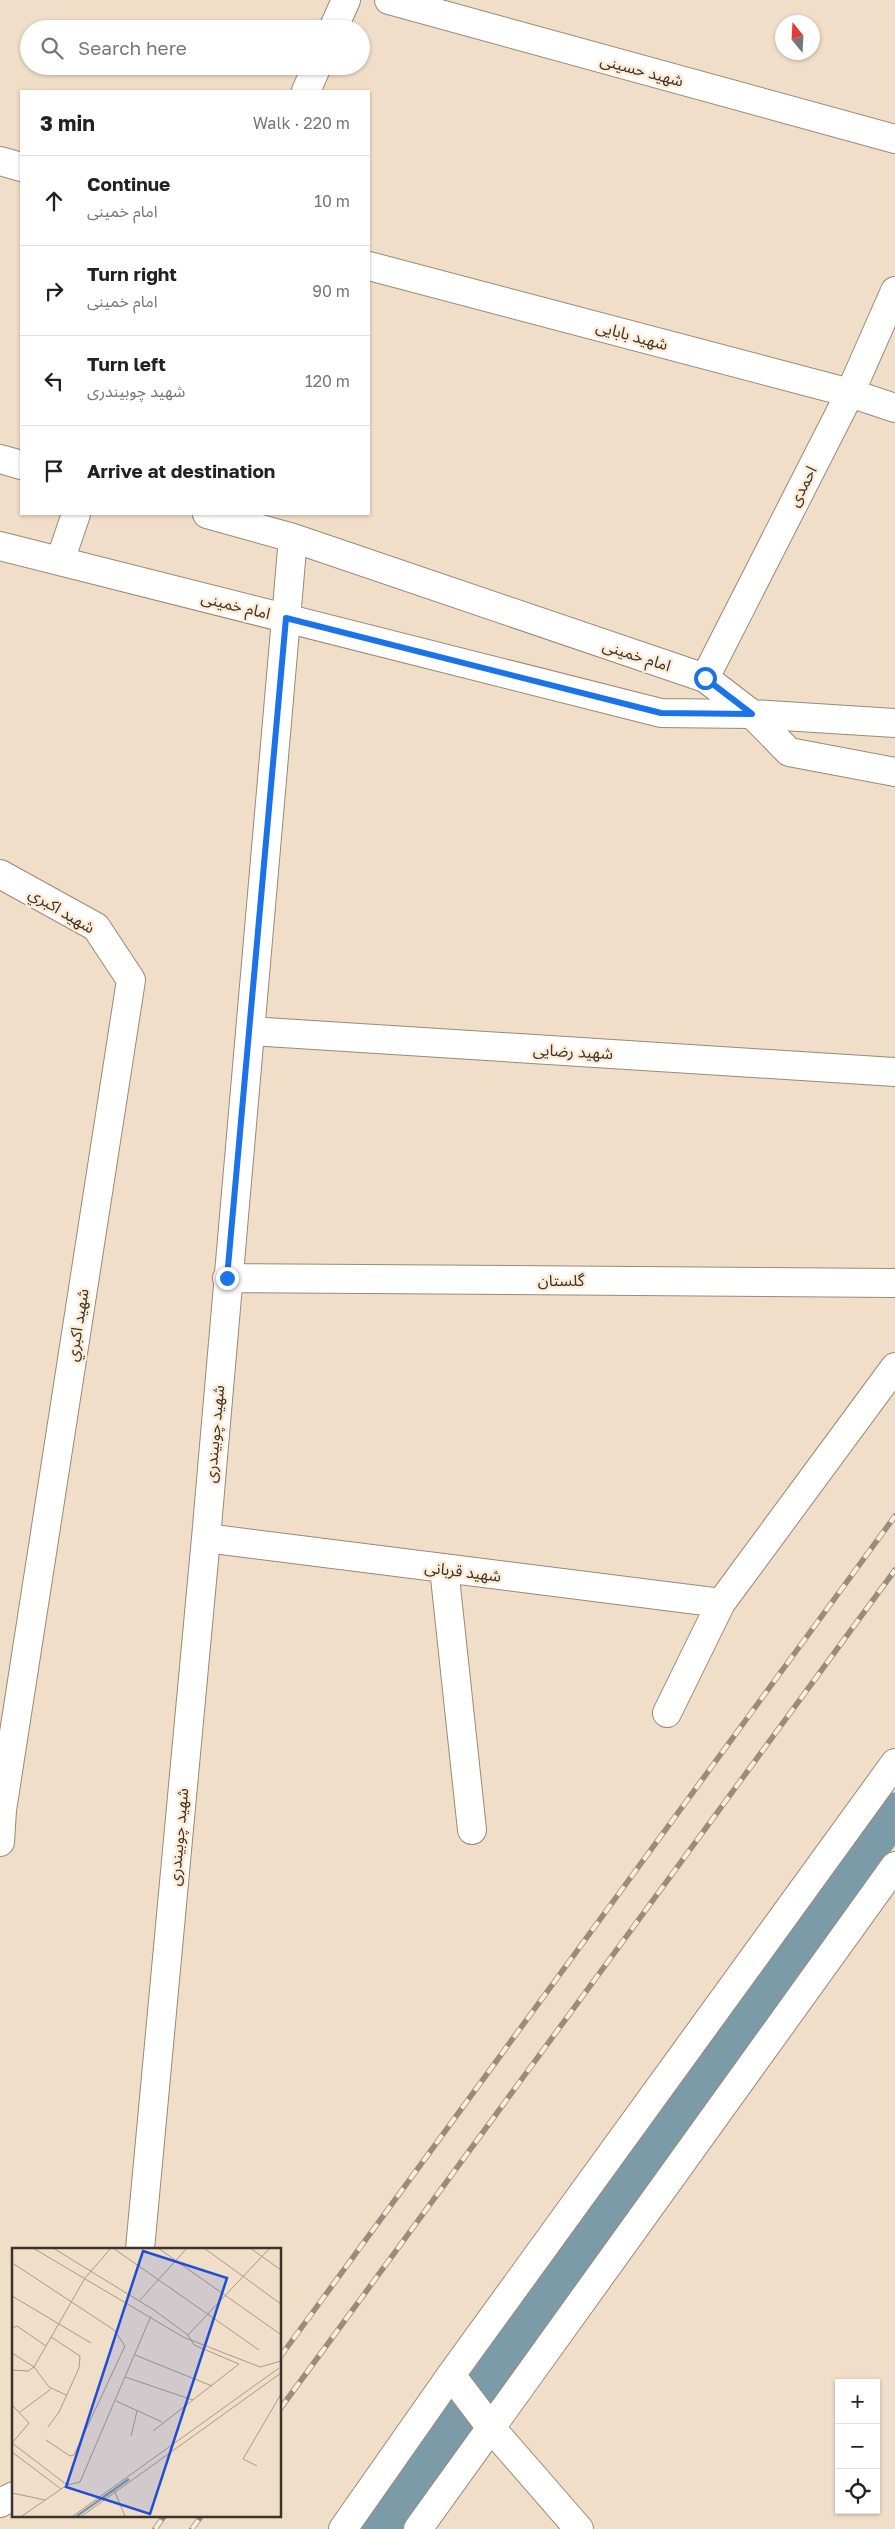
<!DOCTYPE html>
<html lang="en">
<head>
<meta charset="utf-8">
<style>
  :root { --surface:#fff; --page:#f6f6f6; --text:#222; --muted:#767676; --line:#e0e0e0 }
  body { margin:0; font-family:"Golos Text","Noto Sans Arabic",sans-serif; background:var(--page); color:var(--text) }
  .controls { position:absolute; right:15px; bottom:15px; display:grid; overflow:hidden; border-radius:0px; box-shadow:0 1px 4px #0004 }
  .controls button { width:45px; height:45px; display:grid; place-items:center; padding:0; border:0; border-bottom:1px solid var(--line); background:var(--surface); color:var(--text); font:25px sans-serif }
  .compass { position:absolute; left:775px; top:15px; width:45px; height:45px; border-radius:50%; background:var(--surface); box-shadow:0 1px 4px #0004; rotate:342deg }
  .stop { position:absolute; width:15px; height:15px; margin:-11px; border:4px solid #1a73e8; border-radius:50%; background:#fff }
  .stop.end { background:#1a73e8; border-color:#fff; box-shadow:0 1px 5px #0008 }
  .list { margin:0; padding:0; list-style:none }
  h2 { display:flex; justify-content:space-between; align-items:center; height:65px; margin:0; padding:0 20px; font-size:21px }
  h2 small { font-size:16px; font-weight:400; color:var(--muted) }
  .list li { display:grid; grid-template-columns:32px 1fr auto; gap:15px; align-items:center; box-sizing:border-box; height:90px; padding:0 20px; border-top:1px solid var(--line) }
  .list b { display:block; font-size:19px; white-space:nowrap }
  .list p { margin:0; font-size:16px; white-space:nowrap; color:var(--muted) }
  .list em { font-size:16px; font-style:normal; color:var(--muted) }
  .icon { flex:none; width:28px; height:28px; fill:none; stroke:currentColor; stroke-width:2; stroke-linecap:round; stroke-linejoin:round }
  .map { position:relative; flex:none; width:895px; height:2529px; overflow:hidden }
  .search { position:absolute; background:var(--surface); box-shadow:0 1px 4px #0004; left:20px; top:20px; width:350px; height:55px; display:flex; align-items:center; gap:12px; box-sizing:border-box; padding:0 18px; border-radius:28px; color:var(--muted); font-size:19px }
  .panel { position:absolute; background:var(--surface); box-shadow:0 1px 4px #0004; left:20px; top:90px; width:350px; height:425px; border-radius:0px }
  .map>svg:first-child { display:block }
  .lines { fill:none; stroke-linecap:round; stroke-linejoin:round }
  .canal { stroke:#7b9ba8; stroke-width:39 }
  .minor-casing { stroke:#9b8976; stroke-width:30 }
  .minor { stroke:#fff; stroke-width:28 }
  .rail-casing { stroke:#998b7d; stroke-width:5.5 }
  .rail { stroke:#ffecd6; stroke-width:4; stroke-dasharray:11; stroke-linecap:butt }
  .route { stroke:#1a73e8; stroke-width:6 }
  .labels { text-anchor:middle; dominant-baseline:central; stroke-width:5; stroke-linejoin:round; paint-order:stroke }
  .street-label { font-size:16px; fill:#3b342c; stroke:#ffecd6 }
  .inset-river { fill:none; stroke:#7b9ba8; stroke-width:2.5 }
  .inset-road { fill:none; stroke:#a89a8a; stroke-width:1 }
  .view { fill:#1d4ed8; fill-opacity:0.15; stroke:#1d4ed8; stroke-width:2.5 }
  .inset-edge { fill:none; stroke:#3b342c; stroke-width:2.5 }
</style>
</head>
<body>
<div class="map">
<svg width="895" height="2529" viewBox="0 0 895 2529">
  <rect width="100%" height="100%" fill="#f1dec9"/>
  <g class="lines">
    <path class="canal" d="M381 2529 895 1812"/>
    <g class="minor-casing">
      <path id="minor" d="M389 0 895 139
        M333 29 346 0
        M306 91 317 66
        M0 161 21 167
        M369 266 850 393 895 408
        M0 459 21 465
        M207 514 293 538 705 678 752 714 789 752 895 772
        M0 546 661 713 752 714 895 723
        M60 561 76 514
        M705 678 850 393 895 291
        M0 874 96 927 131 980 2 1810 0 1842
        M250 1031 895 1072
        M227 1278 895 1283
        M206 1538 721 1603
        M444 1568 472 1830
        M667 1713 721 1603 895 1367
        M140 2249 206 1538 293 538
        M451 2375 492 2429 579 2529
        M0 2503 14 2496
        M343 2529 451 2375 895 1763
        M418 2529 895 1866"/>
    </g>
    <use href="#minor" class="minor"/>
    <g class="rail-casing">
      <path id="rail" d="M280 2357 895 1516
        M280 2409 895 1570
        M155 2529 165 2515
        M192 2529 202 2515"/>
    </g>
    <use href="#rail" class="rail"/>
  </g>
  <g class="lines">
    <path class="route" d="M227 1278 286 618 661 713 752 714 705 678"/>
  </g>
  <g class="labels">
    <g class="street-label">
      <text transform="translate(642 70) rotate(15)">شهید حسینی</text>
      <text transform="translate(632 335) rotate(15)">شهید بابایی</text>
      <text transform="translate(802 486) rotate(-63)">احمدی</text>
      <text transform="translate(236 605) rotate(14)">امام خمینی</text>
      <text transform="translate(637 655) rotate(18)">امام خمینی</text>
      <text transform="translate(62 910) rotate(31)">شهيد اکبري</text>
      <text transform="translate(573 1051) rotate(3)">شهید رضایی</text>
      <text x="561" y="1280">گلستان</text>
      <text transform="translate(77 1325) rotate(-81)">شهيد اکبري</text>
      <text transform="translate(214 1434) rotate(-85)">شهید چوبیندری</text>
      <text transform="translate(463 1571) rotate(7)">شهید قربانی</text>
      <text transform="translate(178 1837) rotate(-85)">شهید چوبیندری</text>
    </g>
  </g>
  <g transform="translate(12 2248)">
    <rect width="269" height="269" fill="#f1dec9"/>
    <path class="inset-river" d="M65 268 117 231"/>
    <path class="inset-road" d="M21 0 171 89 248 119 269 113M41 0 142 62 176 87 182 97 227 116 141 183M101 0 247 102M146 0 268 86M192 0 269 56M238 0 269 22M2 16 102 82 113 98 62 207 58 208 34 192M0 48 79 95M128 52 175 0M0 80 5 78 34 98M176 87 258 0M0 105 22 119M123 107 200 138M22 119 37 139 54 147M0 122 16 123 22 119 73 30 99 0M113 129 181 152M104 153 150 174M1 158 17 175 0 195 55 237M8 164 39 141M36 179 47 164 67 120 68 108 39 89M119 188 125 163M0 204 49 241M245 218 231 211 269 146M102 242 113 268M0 245 33 252M10 268 55 237 68 234 139 68M61 268 267 120M70 268 269 125"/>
    <path class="view" d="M131 3 215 30 138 266 54 239Z"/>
    <rect width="269" height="269" class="inset-edge"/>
  </g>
</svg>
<div class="controls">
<button>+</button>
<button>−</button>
<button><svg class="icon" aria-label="locate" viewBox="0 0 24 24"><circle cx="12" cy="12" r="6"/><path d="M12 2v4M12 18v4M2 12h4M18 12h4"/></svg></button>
</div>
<svg class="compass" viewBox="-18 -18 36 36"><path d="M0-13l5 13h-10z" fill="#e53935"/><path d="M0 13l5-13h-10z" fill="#767676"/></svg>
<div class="stop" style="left:705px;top:678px"></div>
<div class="stop end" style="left:227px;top:1278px"></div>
<div class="search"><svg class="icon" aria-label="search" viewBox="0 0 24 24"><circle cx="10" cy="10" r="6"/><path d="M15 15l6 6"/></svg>Search here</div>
<section class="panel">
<h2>3 min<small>Walk · 220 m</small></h2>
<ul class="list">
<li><svg class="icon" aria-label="ahead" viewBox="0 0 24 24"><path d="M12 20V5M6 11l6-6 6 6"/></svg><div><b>Continue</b><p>امام خمینی</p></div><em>10 m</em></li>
<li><svg class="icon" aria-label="right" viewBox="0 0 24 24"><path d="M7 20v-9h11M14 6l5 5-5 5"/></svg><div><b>Turn right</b><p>امام خمینی</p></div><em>90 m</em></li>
<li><svg class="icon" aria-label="left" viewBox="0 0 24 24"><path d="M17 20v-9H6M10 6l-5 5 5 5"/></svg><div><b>Turn left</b><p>شهید چوبیندری</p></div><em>120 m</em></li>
<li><svg class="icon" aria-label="arrive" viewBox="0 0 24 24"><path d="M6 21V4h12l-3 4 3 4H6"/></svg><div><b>Arrive at destination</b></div></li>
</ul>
</section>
</div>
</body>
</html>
